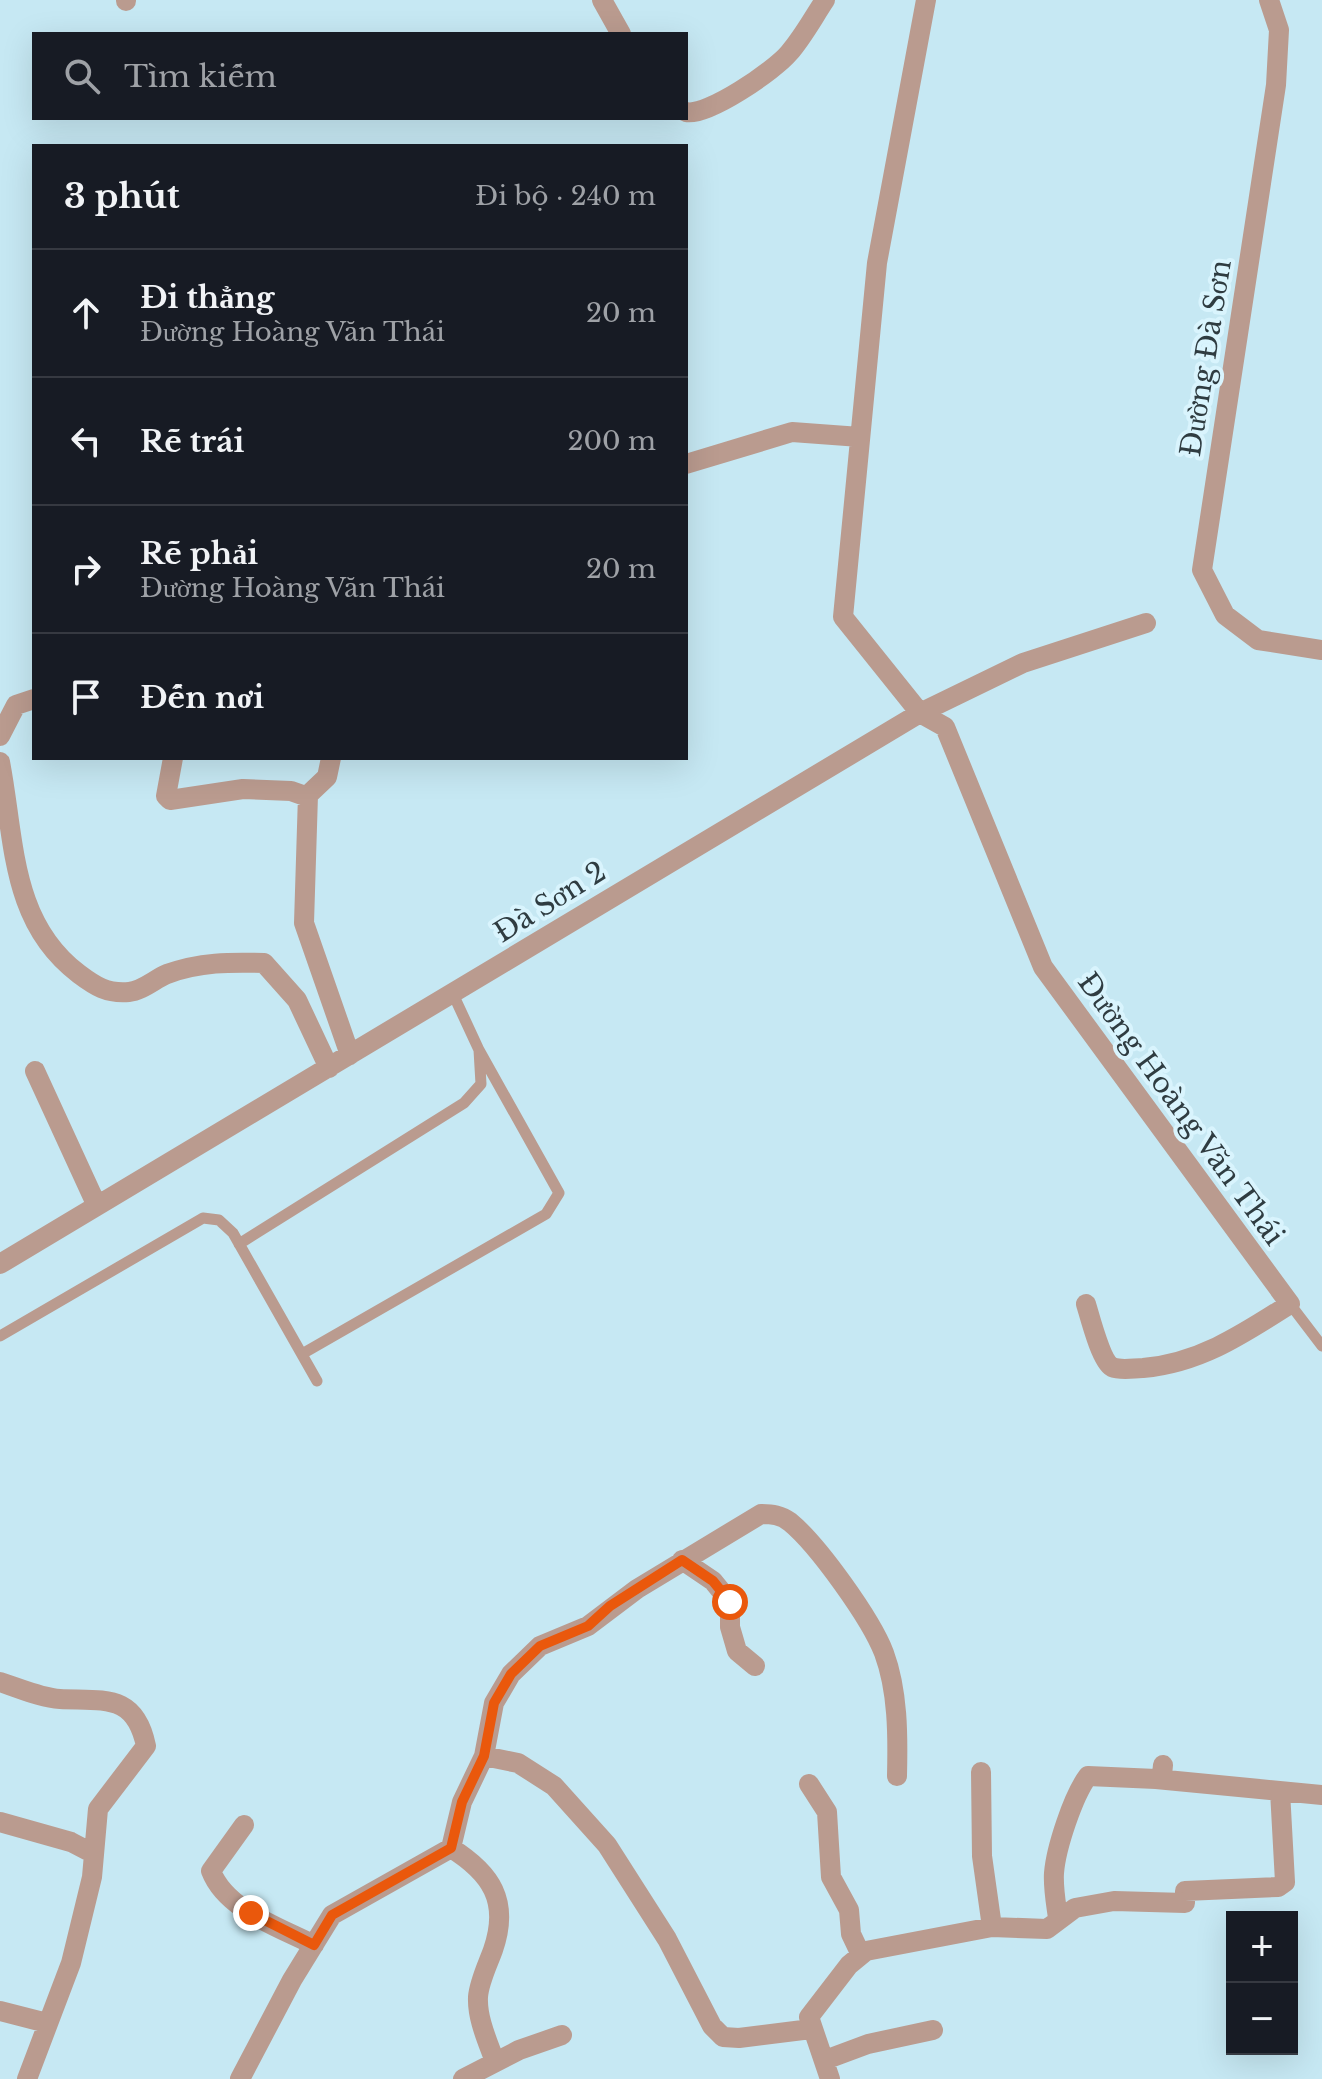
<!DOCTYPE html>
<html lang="vi">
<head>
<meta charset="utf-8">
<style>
  :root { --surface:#171b24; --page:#20242c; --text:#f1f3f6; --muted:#9ea1a6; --line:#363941 }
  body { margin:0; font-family:"Libre Baskerville",serif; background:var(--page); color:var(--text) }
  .controls { position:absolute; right:24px; bottom:24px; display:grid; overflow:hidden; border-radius:0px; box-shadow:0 8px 32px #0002 }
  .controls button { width:72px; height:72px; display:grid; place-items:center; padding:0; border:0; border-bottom:2px solid var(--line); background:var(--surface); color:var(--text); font:40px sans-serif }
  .stop { position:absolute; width:24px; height:24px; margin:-18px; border:6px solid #ea580c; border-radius:50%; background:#fff }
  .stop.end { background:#ea580c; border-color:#fff; box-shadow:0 2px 8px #0008 }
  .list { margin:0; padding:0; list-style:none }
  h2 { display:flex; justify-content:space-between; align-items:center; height:104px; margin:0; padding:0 32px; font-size:34px }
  h2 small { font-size:26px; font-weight:400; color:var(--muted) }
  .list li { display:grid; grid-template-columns:52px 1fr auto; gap:24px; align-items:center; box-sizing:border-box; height:128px; padding:0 32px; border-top:2px solid var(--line) }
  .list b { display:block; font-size:30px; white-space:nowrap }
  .list p { margin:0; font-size:26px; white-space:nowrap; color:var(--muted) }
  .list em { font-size:26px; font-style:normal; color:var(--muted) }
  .icon { flex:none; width:44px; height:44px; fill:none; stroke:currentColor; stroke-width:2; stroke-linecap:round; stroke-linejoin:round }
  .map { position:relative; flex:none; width:1322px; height:2079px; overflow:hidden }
  .search { position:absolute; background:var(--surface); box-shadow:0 8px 32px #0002; left:32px; top:32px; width:656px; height:88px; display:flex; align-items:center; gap:20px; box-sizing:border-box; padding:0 28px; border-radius:0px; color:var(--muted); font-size:30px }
  .panel { position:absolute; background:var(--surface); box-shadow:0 8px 32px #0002; left:32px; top:144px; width:656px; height:616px; border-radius:0px }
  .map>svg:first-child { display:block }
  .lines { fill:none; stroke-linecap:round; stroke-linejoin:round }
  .lane { stroke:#ba9b8f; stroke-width:11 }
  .street { stroke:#ba9b8f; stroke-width:20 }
  .route { stroke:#ea580c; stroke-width:10 }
  .labels { text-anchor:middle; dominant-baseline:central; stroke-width:8; stroke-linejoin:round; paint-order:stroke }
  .street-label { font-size:28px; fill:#2f3c41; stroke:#d9f4fd }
</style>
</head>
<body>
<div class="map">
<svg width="1322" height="2079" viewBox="0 0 1322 2079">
  <rect width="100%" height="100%" fill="#c6e8f3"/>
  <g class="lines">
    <path class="lane" d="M239 1244 464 1103 481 1084 479 1050 453 994
      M1290 1304 1322 1346
      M0 1336 203 1218 219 1220 233 1233 317 1381
      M302 1354 546 1214 559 1193 479 1050"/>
    <path class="street" d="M602 0 621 34
      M926 0 877 263 843 617 920 713 945 727 1043 967 1290 1304C1243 1334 1200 1363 1143 1368 1134 1368 1121 1371 1112 1367 1101 1361 1090 1317 1086 1304
      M1269 0 1279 30 1276 85 1202 570 1225 615 1258 640 1322 650
      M126 1V0
      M686 112C707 117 775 70 789 53 803 37 813 18 825 0
      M686 464 792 432 860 437
      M0 736 16 705 34 699
      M173 758 166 796 170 800 243 789 291 791 308 797
      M331 758 327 777 308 795 304 923 350 1055
      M0 762C15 840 10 922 79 974 95 986 107 994 129 992 142 991 155 979 167 974 200 962 230 962 264 963L297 1000 329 1068
      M35 1071 97 1206
      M0 1264 920 713 1023 663 1146 623
      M682 1560 713 1581 730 1602V1627L737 1651 755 1666
      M0 1682C19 1688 41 1698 60 1699 104 1701 135 1693 146 1746L98 1809 92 1877 71 1963 27 2079
      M484 1756 494 1703 511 1674 540 1646 588 1626 637 1589 761 1514C772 1514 781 1515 790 1522 818 1545 871 1619 884 1653 898 1691 898 1735 897 1776
      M981 1772 982 1856 992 1927
      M1156 1779 1322 1795
      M809 1784 827 1812 831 1877 849 1910 851 1934 861 1955
      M0 1822 71 1842 94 1854
      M244 1825 211 1871C226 1910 279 1927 314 1945
      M451 1848C491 1873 510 1901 493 1950 488 1964 479 1982 478 1997 477 2019 488 2042 495 2062
      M1058 1918C1056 1903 1053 1888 1054 1873 1056 1848 1073 1796 1088 1776L1156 1779 1162 1775 1163 1765
      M0 2011 47 2023
      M825 2060 868 2044 933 2030
      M240 2079 292 1980 332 1915 451 1848 462 1802 484 1756 518 1763 554 1786 607 1845 667 1939 712 2026 723 2037 739 2038 811 2029
      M463 2079 519 2050 562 2035
      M830 2079 809 2017 849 1965 866 1951 992 1927 1047 1929 1075 1908 1114 1901 1185 1903V1891L1278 1887 1285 1882 1280 1791"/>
  </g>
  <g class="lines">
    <path class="route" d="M251 1913 314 1945 332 1915 451 1848 462 1802 484 1756 494 1703 511 1674 540 1646 588 1626 610 1606 682 1560 713 1581 730 1602"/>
  </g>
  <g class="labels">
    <g class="street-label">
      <text transform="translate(1206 358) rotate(-81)">Đường Đà Sơn</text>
      <text transform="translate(550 902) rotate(-32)">Đà Sơn 2</text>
      <text transform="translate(1181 1109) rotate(54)">Đường Hoàng Văn Thái</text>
    </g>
  </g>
</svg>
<div class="controls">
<button>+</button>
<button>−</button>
</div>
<div class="stop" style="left:730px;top:1602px"></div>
<div class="stop end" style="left:251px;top:1913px"></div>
<div class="search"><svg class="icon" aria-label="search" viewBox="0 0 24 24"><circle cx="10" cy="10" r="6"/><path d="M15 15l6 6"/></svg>Tìm kiếm</div>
<section class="panel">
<h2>3 phút<small>Đi bộ · 240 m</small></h2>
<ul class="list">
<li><svg class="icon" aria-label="ahead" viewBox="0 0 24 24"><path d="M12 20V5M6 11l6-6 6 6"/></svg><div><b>Đi thẳng</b><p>Đường Hoàng Văn Thái</p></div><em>20 m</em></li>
<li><svg class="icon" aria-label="left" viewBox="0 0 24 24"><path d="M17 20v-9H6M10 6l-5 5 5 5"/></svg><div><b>Rẽ trái</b></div><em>200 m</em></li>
<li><svg class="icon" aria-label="right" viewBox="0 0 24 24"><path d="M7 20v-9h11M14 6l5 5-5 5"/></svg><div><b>Rẽ phải</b><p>Đường Hoàng Văn Thái</p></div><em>20 m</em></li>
<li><svg class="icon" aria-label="arrive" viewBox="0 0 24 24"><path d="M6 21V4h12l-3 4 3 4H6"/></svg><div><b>Đến nơi</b></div></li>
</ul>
</section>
</div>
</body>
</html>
